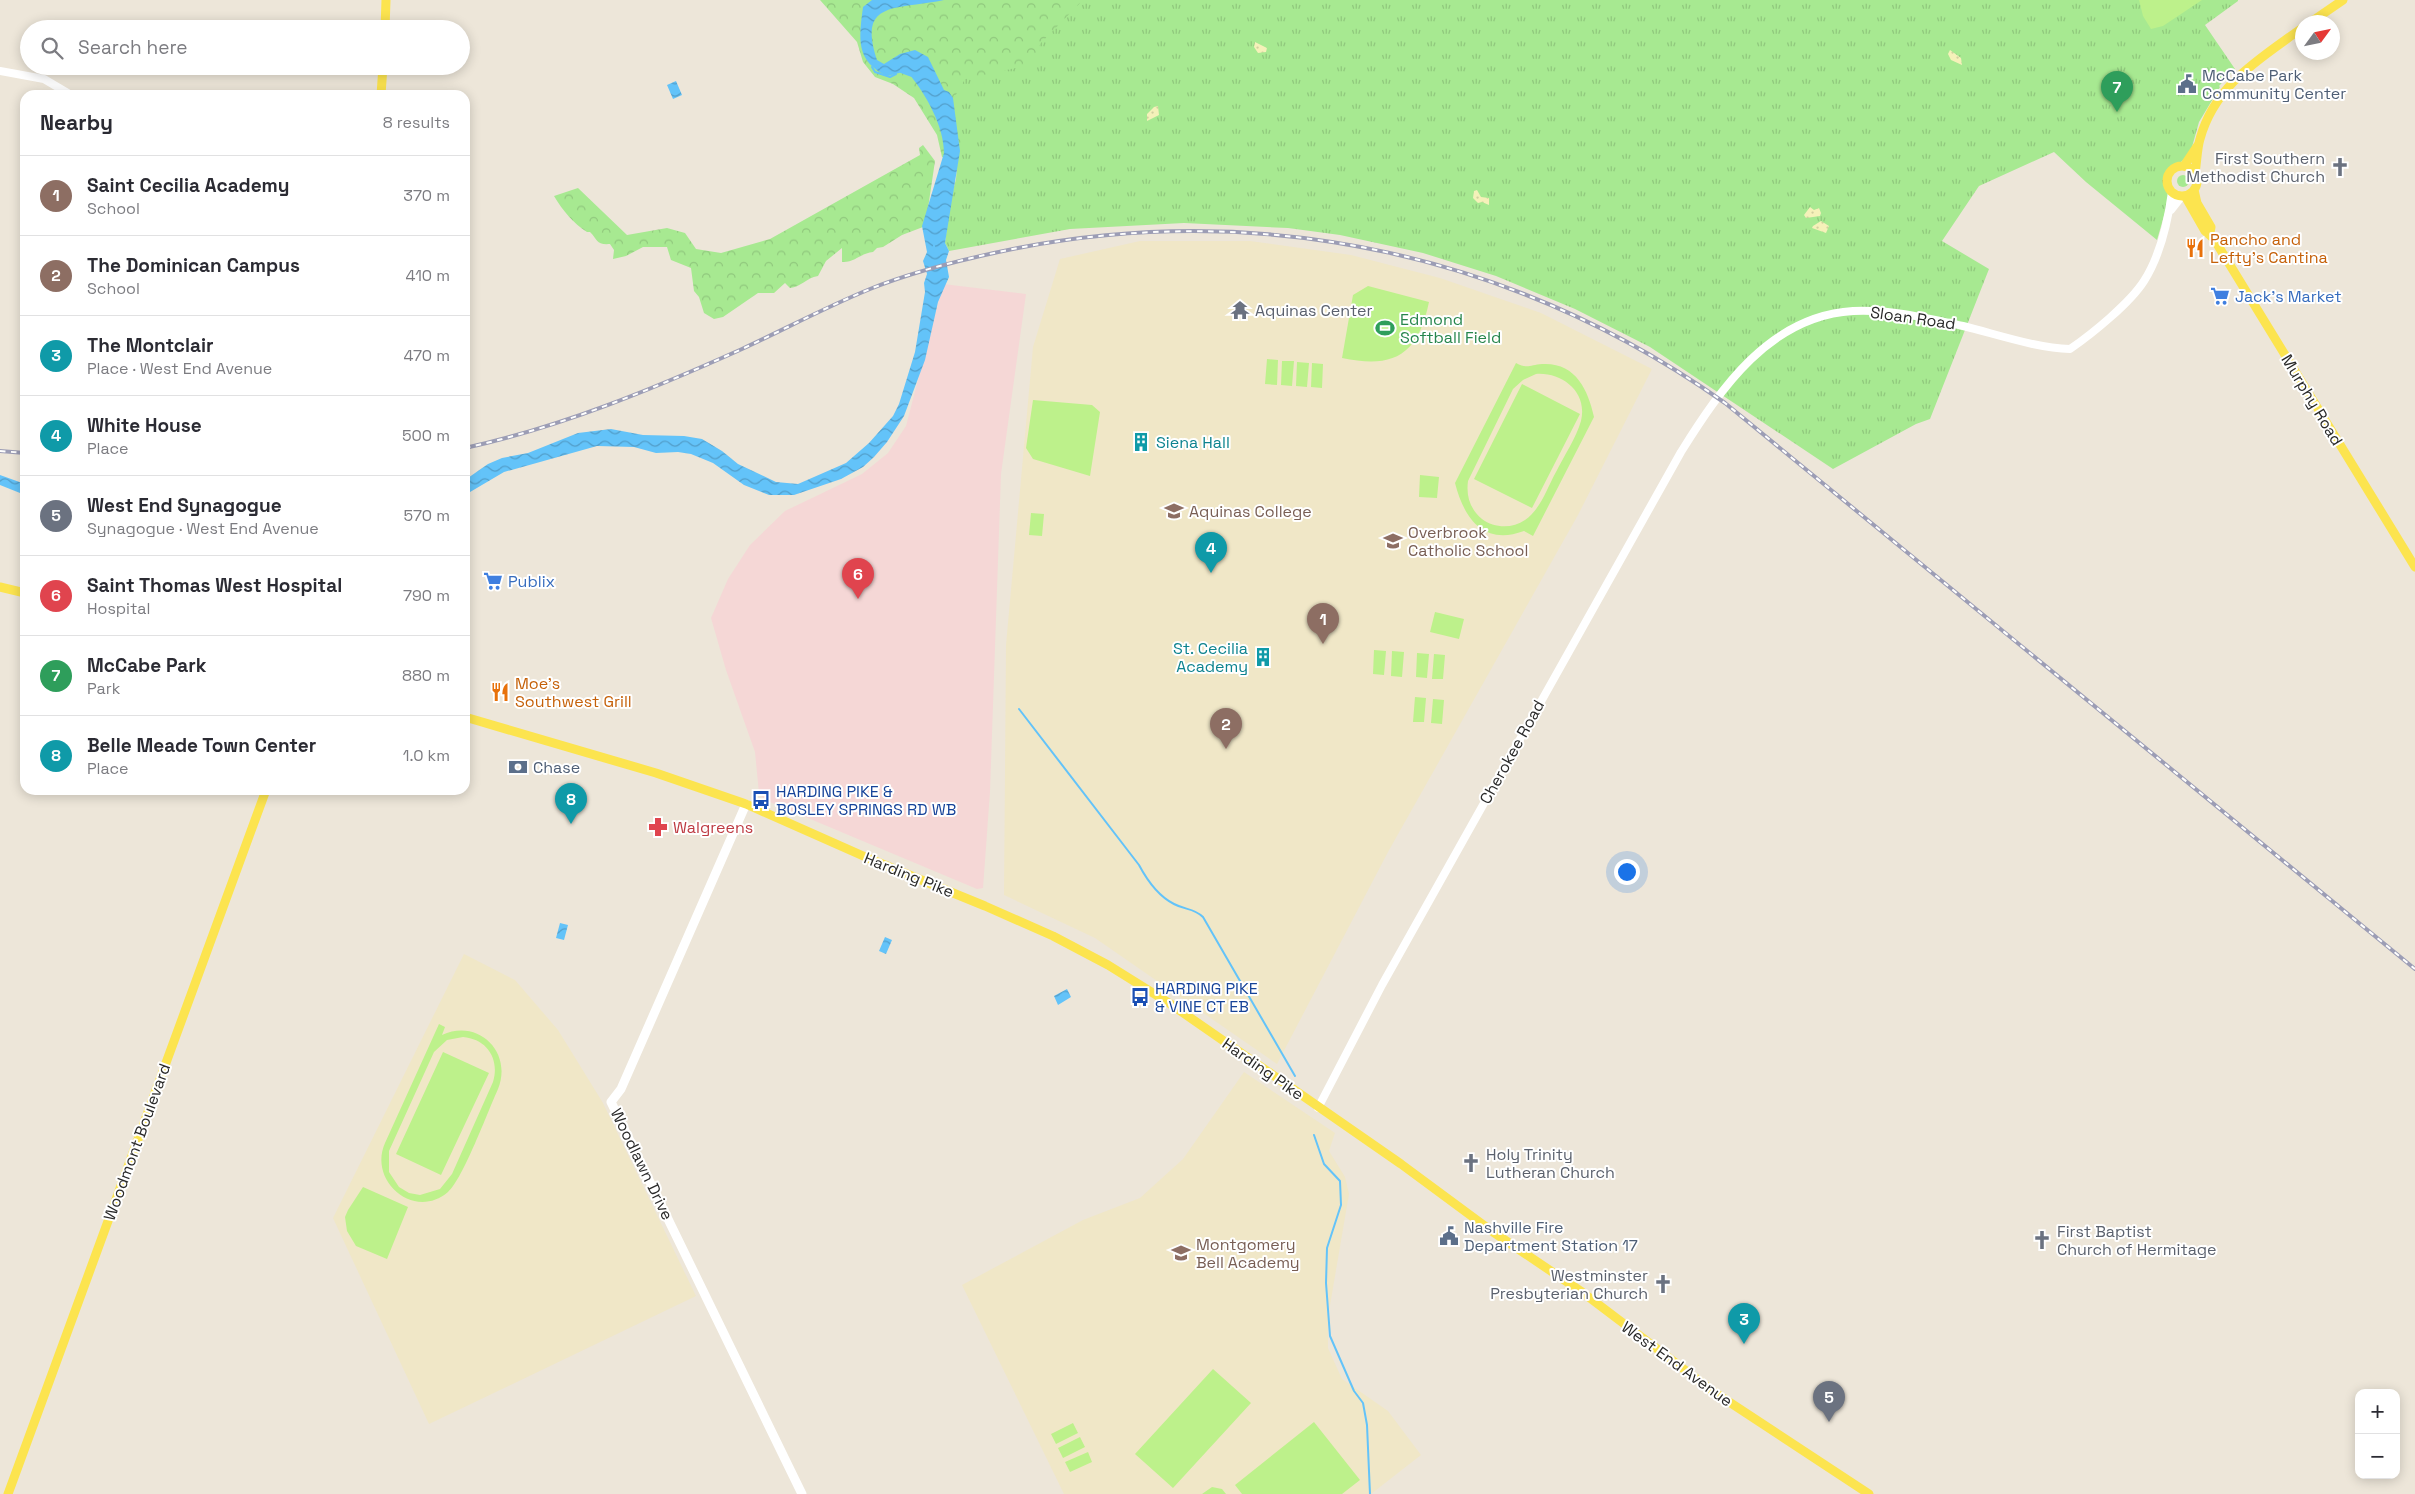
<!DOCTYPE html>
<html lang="en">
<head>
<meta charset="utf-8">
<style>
  :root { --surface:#fff; --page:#f7f7f7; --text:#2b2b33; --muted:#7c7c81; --line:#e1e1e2; --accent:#d93025 }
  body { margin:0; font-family:"Space Grotesk",sans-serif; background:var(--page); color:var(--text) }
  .controls { position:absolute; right:15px; bottom:15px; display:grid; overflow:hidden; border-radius:10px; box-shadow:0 2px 12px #0003 }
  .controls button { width:45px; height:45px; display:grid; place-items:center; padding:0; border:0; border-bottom:1px solid var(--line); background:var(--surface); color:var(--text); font:25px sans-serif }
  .compass { position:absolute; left:2295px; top:15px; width:45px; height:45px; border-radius:50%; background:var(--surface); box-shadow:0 2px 12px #0003; rotate:57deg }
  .you { position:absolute; left:1626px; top:871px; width:18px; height:18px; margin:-12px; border:4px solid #fff; border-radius:50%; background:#1a73e8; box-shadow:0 0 0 8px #1a73e833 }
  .badge { display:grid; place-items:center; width:32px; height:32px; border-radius:50%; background:var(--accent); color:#fff; font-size:16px; font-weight:700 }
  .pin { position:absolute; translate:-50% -41px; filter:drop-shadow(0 1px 2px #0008) }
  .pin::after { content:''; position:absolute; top:26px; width:18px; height:15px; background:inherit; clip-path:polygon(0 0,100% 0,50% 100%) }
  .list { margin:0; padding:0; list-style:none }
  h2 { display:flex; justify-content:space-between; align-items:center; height:65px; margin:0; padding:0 20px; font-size:21px }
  h2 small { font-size:16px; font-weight:400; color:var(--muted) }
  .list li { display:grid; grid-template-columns:32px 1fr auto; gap:15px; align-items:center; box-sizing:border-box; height:80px; padding:0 20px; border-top:1px solid var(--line) }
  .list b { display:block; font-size:19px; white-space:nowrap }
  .list p { margin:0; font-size:16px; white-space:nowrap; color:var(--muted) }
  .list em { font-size:16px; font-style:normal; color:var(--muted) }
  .icon { flex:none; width:28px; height:28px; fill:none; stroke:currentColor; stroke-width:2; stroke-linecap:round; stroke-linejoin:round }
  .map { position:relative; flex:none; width:2415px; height:1494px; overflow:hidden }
  .search { position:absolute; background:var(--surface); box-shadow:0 2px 12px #0003; left:20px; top:20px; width:450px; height:55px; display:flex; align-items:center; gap:12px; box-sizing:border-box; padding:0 18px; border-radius:28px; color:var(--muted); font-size:19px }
  .panel { position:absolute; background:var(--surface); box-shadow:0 2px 12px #0003; left:20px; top:90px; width:450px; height:705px; border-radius:15px }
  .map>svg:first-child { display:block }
  .education { fill:#f0e7c7 }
  .medical { fill:#f5d7d6 }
  .grass { fill:url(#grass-tufts) }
  .forest { fill:url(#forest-crowns) }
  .sand { fill:url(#sand-dots) }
  .garden { fill:#a7e991 }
  .pitch { fill:#bdf18b; fill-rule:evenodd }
  .water { fill:url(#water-waves) }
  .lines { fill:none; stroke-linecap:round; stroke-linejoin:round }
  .stream { stroke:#63c3f9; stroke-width:2 }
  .tertiary { stroke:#fff; stroke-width:8 }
  .secondary { stroke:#fff; stroke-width:9 }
  .primary { stroke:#fce44f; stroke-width:9 }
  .rail-casing { stroke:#9c9db5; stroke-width:4 }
  .rail { stroke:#fff; stroke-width:2; stroke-dasharray:5.5; stroke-linecap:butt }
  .labels { text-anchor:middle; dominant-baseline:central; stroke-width:4; stroke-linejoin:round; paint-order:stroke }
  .service-label { font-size:16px; fill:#4e5e75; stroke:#fff; text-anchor:start }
  .worship-label { font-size:16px; fill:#5b616d; stroke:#fff; text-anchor:start }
  .food-label { font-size:16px; fill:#c56008; stroke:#fff; text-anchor:start }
  .shop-label { font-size:16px; fill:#366cbe; stroke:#fff; text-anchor:start }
  .street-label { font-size:16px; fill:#292929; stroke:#fff }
  .leisure-label { font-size:16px; fill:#27864d; stroke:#fff; text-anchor:start }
  .culture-label { font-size:16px; fill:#0d838f; stroke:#fff; text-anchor:start }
  .education-label { font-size:16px; fill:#785e54; stroke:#fff; text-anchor:start }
  .transit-label { font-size:16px; fill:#164399; stroke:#fff; text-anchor:start }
  .health-label { font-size:16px; fill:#be3a42; stroke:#fff; text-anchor:start }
</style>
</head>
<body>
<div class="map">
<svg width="2415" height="1494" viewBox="0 0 2415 1494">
  <defs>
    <pattern id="grass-tufts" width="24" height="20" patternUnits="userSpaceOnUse" patternTransform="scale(1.25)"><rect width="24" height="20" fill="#a7e991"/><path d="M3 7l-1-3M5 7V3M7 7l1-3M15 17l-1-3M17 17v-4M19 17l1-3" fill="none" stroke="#90c87d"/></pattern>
    <pattern id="forest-crowns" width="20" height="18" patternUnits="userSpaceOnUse" patternTransform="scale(1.25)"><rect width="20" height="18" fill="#a7e991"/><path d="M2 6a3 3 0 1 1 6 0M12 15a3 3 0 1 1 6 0" fill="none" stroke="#90c87d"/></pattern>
    <pattern id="sand-dots" width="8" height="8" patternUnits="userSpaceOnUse" patternTransform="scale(1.25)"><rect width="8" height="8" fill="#f5f1b9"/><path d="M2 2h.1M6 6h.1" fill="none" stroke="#d2cf9f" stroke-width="1.8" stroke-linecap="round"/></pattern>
    <pattern id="water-waves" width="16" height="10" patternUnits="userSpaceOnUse" patternTransform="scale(1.25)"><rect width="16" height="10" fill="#63c3f9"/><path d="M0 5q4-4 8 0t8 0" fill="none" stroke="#529eca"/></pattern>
  </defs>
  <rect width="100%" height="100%" fill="#ede6d9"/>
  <path class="education" d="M1140 241H1250L1351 255 1440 278 1541 313 1652 369 1578 515 1388 852 1277 1064 1095 938 1004 895 1006 645 1033 347 1060 259Z
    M464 954 515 980 558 1030 603 1103 696 1296 429 1424 333 1218Z
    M1244 1072 1335 1133 1329 1151 1345 1177 1349 1194 1328 1317V1348L1342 1379 1388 1411 1421 1455 1371 1494H1064L962 1285 1083 1220 1140 1198 1183 1159Z"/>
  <path class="medical" d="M943 284 1026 294 1001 474 990 792 983 888 977 889 765 800 759 793 755 752 726 670 711 618 728 579 750 545 785 511 862 474 888 453 906 426Z"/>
  <path class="grass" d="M944 0H2238V1L2205 25 2235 69 2219 86 2220 87 2199 122 2190 154 2172 170 2168 202 2157 240 2086 182 2054 152 1979 186 1942 241 1989 269 1930 419 1916 424 1833 469 1650 347 1575 309 1496 276 1423 253 1340 235 1288 228 1184 223 1070 229 949 251 945 243 950 202 956 179 959 139 954 115Z"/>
  <path class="forest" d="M820 0H1083L1039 45V63L965 79 950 105 961 137 958 161 942 157 937 135 914 98 893 84 875 77 863 62 857 42Z
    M923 145 935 161 927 215 923 227 902 235 883 247 877 248 873 252C861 253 854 263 842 262V248L826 261 818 276C806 278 801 287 790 288L785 283 774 293H758L723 317 714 319 704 313 699 297 694 291 691 268 671 260 667 247H643L626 256 613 259 614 250 610 244C596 245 598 240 590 232H587C573 223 563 211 554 196L578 188 627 235 667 228 685 233 696 249 721 253 770 239 920 155 919 148Z"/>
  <path class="sand" d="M1255 42 1267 48 1266 52 1258 53 1254 47Z
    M1950 50 1961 58 1962 65 1951 60 1948 54Z
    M1158 106 1159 115 1147 121V114L1154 107Z
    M1477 190 1481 197 1489 198V205L1482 202 1478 203 1473 198 1474 191Z
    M1810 207 1814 210 1819 208 1821 213 1820 216 1806 218 1804 215Z
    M1821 221 1829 226 1826 233 1812 228 1813 226Z"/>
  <path class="garden" d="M2177 181a6 6 0 1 1 12 0a6 6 0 1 1-12 0Z"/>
  <path class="pitch" d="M2139 0H2202L2163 26 2151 29 2143 16Z
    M1368 286 1429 302C1418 355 1394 369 1342 358L1353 295Z
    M1267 359 1278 360 1277 385 1265 384Z
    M1282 361H1294L1292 386 1281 385Z
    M1297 362 1309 363 1307 387 1296 386Z
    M1312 363 1323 364 1322 388 1311 387Z
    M1516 363C1527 369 1530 365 1542 364 1575 362 1588 389 1594 417L1533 536 1524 531C1483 546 1464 518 1455 483ZM1536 374C1562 372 1588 392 1581 421 1576 438 1564 456 1556 472 1547 488 1541 509 1525 520 1512 529 1494 528 1482 519 1470 509 1466 496 1468 481L1513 389 1523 380Z
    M1522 384 1580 414 1532 508 1474 479Z
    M1033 400 1092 405 1100 412 1090 476 1033 459 1026 448Z
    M1420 475 1439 477 1437 498 1419 497Z
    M1031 513 1044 514 1042 536 1029 535Z
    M1435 612 1464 619 1459 639 1430 632Z
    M1374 650 1386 651 1384 675 1373 674Z
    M1392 651 1404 652 1402 677 1391 676Z
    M1417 653 1429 654 1427 678 1416 677Z
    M1434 654 1445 655 1443 679H1432Z
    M1415 697 1426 698 1424 722H1413Z
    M1433 699 1444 700 1442 724 1431 723Z
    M439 1024 445 1027 442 1035C478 1018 513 1052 498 1089 488 1111 463 1179 448 1192 414 1221 368 1181 385 1143ZM463 1037C487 1039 500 1059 493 1082L452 1174 440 1189 420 1195 409 1193 399 1187 389 1172V1151L434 1052 447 1040Z
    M443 1052 489 1073 441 1175 396 1154Z
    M363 1187 408 1207 387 1259 356 1246 347 1231 345 1217 348 1210Z
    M1213 1369 1251 1403 1173 1488 1135 1454Z
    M1314 1422 1360 1480 1342 1494H1242L1235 1485Z
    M1073 1423 1078 1433 1056 1444 1051 1434Z
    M1080 1437 1085 1447 1063 1458 1058 1448Z
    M1088 1452 1092 1462 1070 1472 1065 1462Z
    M1212 1487 1222 1489 1226 1494H1202Z"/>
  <path class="water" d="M872 0H944C896 10 857 0 877 60L884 64 900 54 915 50 928 57 944 90 949 92 953 98 960 151 945 243 949 251 946 260 949 277 938 302 925 360 904 416 887 442 874 457 863 467 841 479 794 495H769L744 485 713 463 691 454 678 452 656 453 634 447 597 446 504 472 465 495V480L488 464 502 458 528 453 578 433 611 429 643 435 684 436 702 439 722 451 738 464 776 482 798 484 846 463 869 443 893 416 899 404 915 352 925 292 924 283 927 274 923 261 927 252 922 226 944 153C944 126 926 95 910 75L903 72 887 76C855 61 859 38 863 7Z
    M676 81 682 95 673 99 667 85Z
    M0 475 25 484V495L0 485Z
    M560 923 568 925 564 940 556 938Z
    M885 937 892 940 886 954 879 951Z
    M1067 989 1071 997 1058 1005 1054 996Z"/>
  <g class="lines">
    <path class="stream" d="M872 67 875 72 890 77 896 74
      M901 72 912 76
      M934 252V241
      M1019 709 1139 865C1147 880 1158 896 1174 904 1185 910 1194 908 1203 917L1295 1076
      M1314 1135 1324 1164 1340 1181 1341 1205 1327 1248 1326 1283 1330 1336 1354 1391 1363 1403 1367 1425 1370 1494"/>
    <path class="tertiary" d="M0 71 44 79 71 95
      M2171 210 2182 196
      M1318 1108 1382 985 1681 452C1721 388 1770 316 1853 311 1890 309 1927 318 1963 326 1996 334 2036 348 2070 349 2092 334 2130 303 2144 281 2160 256 2168 221 2172 192"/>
    <path class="secondary" d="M746 804 621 1089 611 1102 802 1494"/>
    <path class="primary" d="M2311 22 2343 0
      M385 29 386 0
      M381 95 383 66
      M2167 181a15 15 0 1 1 30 0a15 15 0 1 1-30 0Z
      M2184 166 2198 145
      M2195 173C2197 161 2197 149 2200 139 2215 84 2260 59 2302 28
      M2194 190 2197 203 2211 227 2210 233
      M2185 196 2205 231 2214 239 2415 567
      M0 587 25 593
      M465 717 656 773 746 804 870 859 985 906 1053 936 1108 965 1169 1003 1401 1164 1493 1232 1582 1292 1714 1392 1869 1494
      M8 1494 266 790"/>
    <g class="rail-casing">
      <path id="rail" d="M465 448C561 427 653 389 742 349 785 329 826 307 870 289 917 270 968 258 1018 248 1268 200 1517 256 1725 403L2415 969
        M0 451 25 453"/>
    </g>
    <use href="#rail" class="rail"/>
  </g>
  <defs>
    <g id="civic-bare" transform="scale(1.5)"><path d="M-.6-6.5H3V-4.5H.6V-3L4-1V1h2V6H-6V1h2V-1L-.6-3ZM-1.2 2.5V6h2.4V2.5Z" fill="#5c6f8a" stroke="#fff" stroke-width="2.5" paint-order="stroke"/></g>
    <g id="church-bare" transform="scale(1.5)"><path d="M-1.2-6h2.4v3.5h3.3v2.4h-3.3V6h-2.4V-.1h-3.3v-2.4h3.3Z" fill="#6b7280" stroke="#fff" stroke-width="2.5" paint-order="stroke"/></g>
    <g id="restaurant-bare" transform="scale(1.5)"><path d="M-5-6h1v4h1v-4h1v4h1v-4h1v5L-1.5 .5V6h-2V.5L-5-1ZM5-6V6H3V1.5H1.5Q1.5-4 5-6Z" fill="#e8710a" stroke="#fff" stroke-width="2.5" paint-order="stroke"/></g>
    <g id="supermarket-bare" transform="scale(1.5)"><path d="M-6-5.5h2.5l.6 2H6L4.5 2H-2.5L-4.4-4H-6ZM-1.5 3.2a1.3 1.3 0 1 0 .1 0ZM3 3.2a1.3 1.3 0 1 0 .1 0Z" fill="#3f7fe0" stroke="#fff" stroke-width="2.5" paint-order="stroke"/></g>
    <g id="temple-bare" transform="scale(1.5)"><path d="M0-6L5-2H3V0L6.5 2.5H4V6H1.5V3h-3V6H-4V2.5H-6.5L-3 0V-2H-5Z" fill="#6b7280" stroke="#fff" stroke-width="2.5" paint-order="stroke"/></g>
    <g id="stadium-bare" transform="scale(1.5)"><path d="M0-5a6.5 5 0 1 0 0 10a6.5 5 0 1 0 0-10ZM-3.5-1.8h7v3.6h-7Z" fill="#2e9e5b" stroke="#fff" stroke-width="2.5" paint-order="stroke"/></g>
    <g id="building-bare" transform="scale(1.5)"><path d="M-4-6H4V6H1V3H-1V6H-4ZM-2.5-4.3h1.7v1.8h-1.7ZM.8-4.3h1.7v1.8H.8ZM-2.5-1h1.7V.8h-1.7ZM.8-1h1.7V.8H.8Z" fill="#0f9aa8" stroke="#fff" stroke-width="2.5" paint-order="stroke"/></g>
    <g id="university-bare" transform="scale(1.5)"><path d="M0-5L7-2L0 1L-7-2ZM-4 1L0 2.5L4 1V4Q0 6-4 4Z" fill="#8d6e63" stroke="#fff" stroke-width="2.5" paint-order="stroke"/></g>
    <g id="school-bare" transform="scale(1.5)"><path d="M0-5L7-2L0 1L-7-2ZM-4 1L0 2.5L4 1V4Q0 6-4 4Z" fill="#8d6e63" stroke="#fff" stroke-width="2.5" paint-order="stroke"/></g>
    <g id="bank-bare" transform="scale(1.5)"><path d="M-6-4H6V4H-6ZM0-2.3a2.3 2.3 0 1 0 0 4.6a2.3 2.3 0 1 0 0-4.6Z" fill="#5c6f8a" stroke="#fff" stroke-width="2.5" paint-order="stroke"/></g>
    <g id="bus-bare" transform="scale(1.5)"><path d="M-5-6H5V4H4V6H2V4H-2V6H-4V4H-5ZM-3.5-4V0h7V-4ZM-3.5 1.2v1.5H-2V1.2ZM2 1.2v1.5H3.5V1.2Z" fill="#1a4fb4" stroke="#fff" stroke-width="2.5" paint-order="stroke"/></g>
    <g id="pharmacy-bare" transform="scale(1.5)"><path d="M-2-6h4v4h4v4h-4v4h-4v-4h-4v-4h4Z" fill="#e0444e" stroke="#fff" stroke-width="2.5" paint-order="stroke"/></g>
  </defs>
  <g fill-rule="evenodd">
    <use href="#civic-bare" x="2187" y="84"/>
    <use href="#church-bare" x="2340" y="167"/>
    <use href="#restaurant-bare" x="2195" y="248"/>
    <use href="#supermarket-bare" x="2220" y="296"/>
    <use href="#temple-bare" x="1240" y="310"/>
    <use href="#stadium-bare" x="1385" y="328"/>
    <use href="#building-bare" x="1141" y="442"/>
    <use href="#university-bare" x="1174" y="511"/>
    <use href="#school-bare" x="1393" y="541"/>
    <use href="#supermarket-bare" x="493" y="581"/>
    <use href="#building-bare" x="1263" y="657"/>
    <use href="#restaurant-bare" x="500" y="692"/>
    <use href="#bank-bare" x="518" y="767"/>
    <use href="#bus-bare" x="761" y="800"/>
    <use href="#pharmacy-bare" x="658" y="827"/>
    <use href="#bus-bare" x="1140" y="997"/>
    <use href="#church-bare" x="1471" y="1163"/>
    <use href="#civic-bare" x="1449" y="1236"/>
    <use href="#church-bare" x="2042" y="1240"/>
    <use href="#school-bare" x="1181" y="1253"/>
    <use href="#church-bare" x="1663" y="1284"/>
  </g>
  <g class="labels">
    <g class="service-label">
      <text x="2202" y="75">McCabe Park<tspan x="2202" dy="18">Community Center</tspan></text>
      <text x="533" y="767">Chase</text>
      <text x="1464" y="1227">Nashville Fire<tspan x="1464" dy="18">Department Station 17</tspan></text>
    </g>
    <g class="worship-label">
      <text x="2325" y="158" text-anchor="end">First Southern<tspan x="2325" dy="18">Methodist Church</tspan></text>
      <text x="1255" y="310">Aquinas Center</text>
      <text x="1486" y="1154">Holy Trinity<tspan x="1486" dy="18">Lutheran Church</tspan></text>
      <text x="2057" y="1231">First Baptist<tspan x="2057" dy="18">Church of Hermitage</tspan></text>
      <text x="1648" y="1275" text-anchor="end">Westminster<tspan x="1648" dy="18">Presbyterian Church</tspan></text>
    </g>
    <g class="food-label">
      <text x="2210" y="239">Pancho and<tspan x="2210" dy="18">Lefty's Cantina</tspan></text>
      <text x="515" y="683">Moe's<tspan x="515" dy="18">Southwest Grill</tspan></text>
    </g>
    <g class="shop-label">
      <text x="2235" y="296">Jack's Market</text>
      <text x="508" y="581">Publix</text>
    </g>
    <g class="street-label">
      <text transform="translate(1913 318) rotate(8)">Sloan Road</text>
      <text transform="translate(2312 400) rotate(59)">Murphy Road</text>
      <text transform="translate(1512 752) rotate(-61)">Cherokee Road</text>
      <text transform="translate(909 875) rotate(22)">Harding Pike</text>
      <text transform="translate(1263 1069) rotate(35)">Harding Pike</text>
      <text transform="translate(137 1142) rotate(-70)">Woodmont Boulevard</text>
      <text transform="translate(642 1164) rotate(64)">Woodlawn Drive</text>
      <text transform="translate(1677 1364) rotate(36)">West End Avenue</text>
    </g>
    <g class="leisure-label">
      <text x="1400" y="319">Edmond<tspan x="1400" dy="18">Softball Field</tspan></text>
    </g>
    <g class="culture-label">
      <text x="1156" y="442">Siena Hall</text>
      <text x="1248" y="648" text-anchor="end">St. Cecilia<tspan x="1248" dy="18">Academy</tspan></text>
    </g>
    <g class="education-label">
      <text x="1189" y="511">Aquinas College</text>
      <text x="1408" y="532">Overbrook<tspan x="1408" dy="18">Catholic School</tspan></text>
      <text x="1196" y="1244">Montgomery<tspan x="1196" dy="18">Bell Academy</tspan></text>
    </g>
    <g class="transit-label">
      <text x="776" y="791">HARDING PIKE &amp;<tspan x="776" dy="18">BOSLEY SPRINGS RD WB</tspan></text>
      <text x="1155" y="988">HARDING PIKE<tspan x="1155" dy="18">&amp; VINE CT EB</tspan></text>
    </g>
    <g class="health-label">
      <text x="673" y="827">Walgreens</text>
    </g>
  </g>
</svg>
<div class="controls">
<button>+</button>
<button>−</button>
</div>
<svg class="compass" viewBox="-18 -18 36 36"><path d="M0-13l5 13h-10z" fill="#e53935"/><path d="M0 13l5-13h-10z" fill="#7c7c81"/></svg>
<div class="you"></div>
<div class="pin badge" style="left:1323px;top:644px;background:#8d6e63">1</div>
<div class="pin badge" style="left:1226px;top:749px;background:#8d6e63">2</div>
<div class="pin badge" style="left:1744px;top:1344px;background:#0f9aa8">3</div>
<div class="pin badge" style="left:1211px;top:573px;background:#0f9aa8">4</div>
<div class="pin badge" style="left:1829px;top:1422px;background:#6b7280">5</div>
<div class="pin badge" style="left:858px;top:599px;background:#e0444e">6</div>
<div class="pin badge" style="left:2117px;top:112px;background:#2e9e5b">7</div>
<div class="pin badge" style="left:571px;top:824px;background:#0f9aa8">8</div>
<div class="search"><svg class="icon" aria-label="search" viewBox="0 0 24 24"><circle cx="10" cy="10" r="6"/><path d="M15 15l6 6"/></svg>Search here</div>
<section class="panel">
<h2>Nearby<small>8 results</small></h2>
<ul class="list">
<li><span class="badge" style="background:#8d6e63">1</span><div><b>Saint Cecilia Academy</b><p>School</p></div><em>370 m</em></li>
<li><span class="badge" style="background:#8d6e63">2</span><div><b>The Dominican Campus</b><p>School</p></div><em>410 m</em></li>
<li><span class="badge" style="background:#0f9aa8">3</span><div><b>The Montclair</b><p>Place · West End Avenue</p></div><em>470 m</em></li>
<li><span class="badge" style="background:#0f9aa8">4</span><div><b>White House</b><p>Place</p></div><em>500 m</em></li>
<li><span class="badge" style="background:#6b7280">5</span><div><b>West End Synagogue</b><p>Synagogue · West End Avenue</p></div><em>570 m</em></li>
<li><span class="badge" style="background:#e0444e">6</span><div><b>Saint Thomas West Hospital</b><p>Hospital</p></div><em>790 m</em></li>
<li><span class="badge" style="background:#2e9e5b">7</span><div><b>McCabe Park</b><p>Park</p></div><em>880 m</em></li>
<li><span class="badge" style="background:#0f9aa8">8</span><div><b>Belle Meade Town Center</b><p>Place</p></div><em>1.0 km</em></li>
</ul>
</section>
</div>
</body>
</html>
